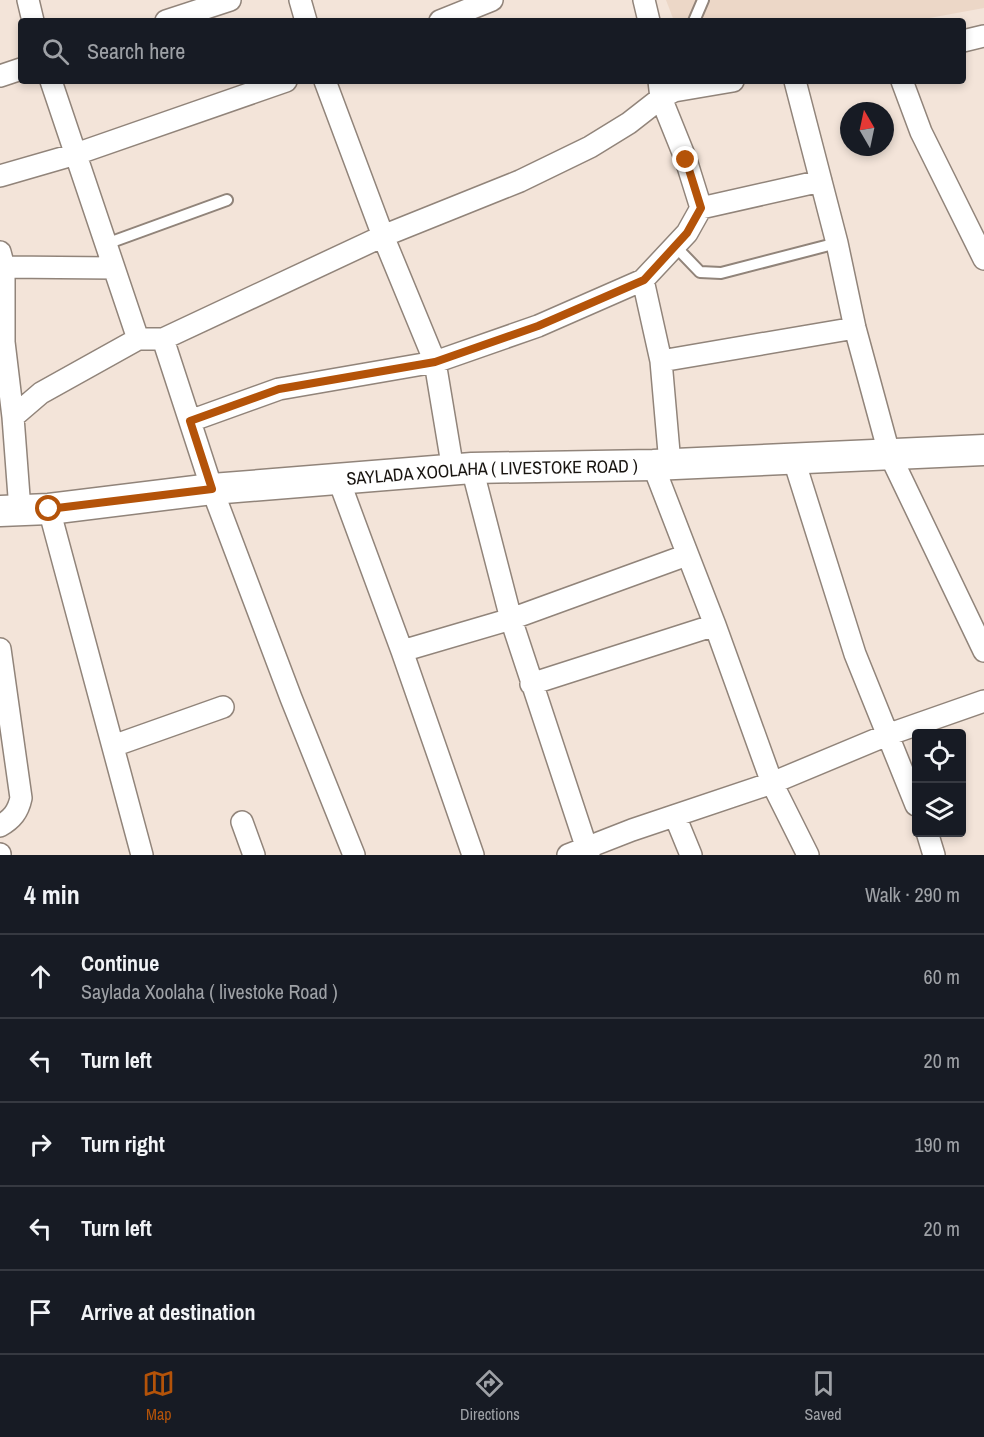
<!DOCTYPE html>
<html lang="en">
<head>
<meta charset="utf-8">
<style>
  :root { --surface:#171b24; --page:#242831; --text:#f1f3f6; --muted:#9ea1a6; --line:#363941; --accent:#b45309 }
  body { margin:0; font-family:"Archivo Narrow",sans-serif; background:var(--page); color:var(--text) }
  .controls { position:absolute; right:18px; bottom:18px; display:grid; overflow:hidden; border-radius:6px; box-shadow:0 3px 9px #0003 }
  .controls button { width:54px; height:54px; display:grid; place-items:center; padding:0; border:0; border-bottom:2px solid var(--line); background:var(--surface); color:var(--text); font:30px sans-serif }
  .compass { position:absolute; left:840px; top:102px; width:54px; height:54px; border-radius:50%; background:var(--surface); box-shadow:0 3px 9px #0003; rotate:351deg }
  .stop { position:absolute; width:18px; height:18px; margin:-14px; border:4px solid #b45309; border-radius:50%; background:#fff }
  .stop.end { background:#b45309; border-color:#fff; box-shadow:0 2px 6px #0008 }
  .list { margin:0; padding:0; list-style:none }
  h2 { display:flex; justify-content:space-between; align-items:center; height:78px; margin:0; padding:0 24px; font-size:26px }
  h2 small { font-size:20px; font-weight:400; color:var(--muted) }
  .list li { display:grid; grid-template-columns:39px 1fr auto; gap:18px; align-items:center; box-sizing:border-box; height:84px; padding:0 24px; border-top:2px solid var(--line) }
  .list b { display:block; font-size:22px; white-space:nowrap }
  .list p { margin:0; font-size:20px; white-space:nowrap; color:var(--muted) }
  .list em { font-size:20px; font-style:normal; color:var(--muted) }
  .icon { flex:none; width:33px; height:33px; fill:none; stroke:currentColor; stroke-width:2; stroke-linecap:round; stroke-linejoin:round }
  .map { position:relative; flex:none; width:984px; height:855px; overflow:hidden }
  .search { position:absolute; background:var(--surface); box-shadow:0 3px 9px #0003; left:18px; right:18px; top:18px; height:66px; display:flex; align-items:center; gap:15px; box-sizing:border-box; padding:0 21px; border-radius:6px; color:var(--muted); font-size:22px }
  .sheet { height:498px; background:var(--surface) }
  nav { display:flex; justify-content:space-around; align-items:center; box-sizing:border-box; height:84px; border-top:2px solid var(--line); background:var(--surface); font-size:16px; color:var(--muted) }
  nav a { display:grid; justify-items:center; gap:3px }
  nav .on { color:var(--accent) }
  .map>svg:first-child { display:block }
  .built { fill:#ecd7c7 }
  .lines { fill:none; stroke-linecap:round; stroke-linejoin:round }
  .lane-casing { stroke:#91847a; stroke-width:14 }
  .street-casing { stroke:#91847a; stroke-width:24 }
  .secondary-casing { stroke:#91847a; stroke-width:33 }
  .lane { stroke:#fff; stroke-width:10 }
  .street { stroke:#fff; stroke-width:21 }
  .secondary { stroke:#fff; stroke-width:30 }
  .route { stroke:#b45309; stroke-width:8 }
  .labels { text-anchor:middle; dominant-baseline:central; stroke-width:4.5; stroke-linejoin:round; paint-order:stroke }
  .street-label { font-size:18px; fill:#191511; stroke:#fef2e9 }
</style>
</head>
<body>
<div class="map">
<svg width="984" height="855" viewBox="0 0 984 855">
  <rect width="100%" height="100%" fill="#f3e4d9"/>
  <path class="built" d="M666 0H984V8L913 21H674Z"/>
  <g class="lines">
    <g class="lane-casing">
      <path id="lane" d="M694 21 703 0
        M106 244 227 200
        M675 246 700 272 721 273 837 243"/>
    </g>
    <g class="street-casing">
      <path id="street" d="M28 0 33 21
        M300 0 306 21
        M644 0 649 21
        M166 21 230 0
        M440 21 492 0
        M963 41 984 36
        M0 76 21 69
        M51 81 138 339
        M325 81 383 236 435 362 453 470
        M795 81 837 243 855 328 889 453 984 651
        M902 81 921 132 984 259
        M0 176 76 154 286 81
        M701 208 821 181
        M0 252 4 267V342L13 417 20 510
        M4 267 114 268
        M643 280 661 361 670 464
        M163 339 212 489 291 698 354 855
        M661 361 855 328
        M13 417 41 393 138 339H163L383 236 520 181 590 147 629 123 661 98 674 91 733 81
        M190 421 279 389 435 362 538 326 643 280 687 233 701 208 686 160 661 98 659 81
        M793 457 855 654 916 805
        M653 465 715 625 772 783 808 855
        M472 468 511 619 589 855
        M338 478 402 651 473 855
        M49 509 142 855
        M0 649 21 798C18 812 12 819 0 826
        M402 651 511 619 687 555
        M531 684 715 625
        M113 746 223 707
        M675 816 691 855
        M242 822 254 855
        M927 832 934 855
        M0 854V855
        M568 855 632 830 772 783 887 735 984 701"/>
    </g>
    <g class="secondary-casing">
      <g id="secondary">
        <path id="s1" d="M0 511 49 509 212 489 472 468 653 465 984 450"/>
      </g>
    </g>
    <use href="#lane" class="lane"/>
    <use href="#street" class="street"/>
    <use href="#secondary" class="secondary"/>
  </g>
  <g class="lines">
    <path class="route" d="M49 509 212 489 190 421 279 389 435 362 538 326 644 280 687 233 701 208 686 160"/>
  </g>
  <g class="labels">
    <g class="street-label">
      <text stroke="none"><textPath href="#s1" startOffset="494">SAYLADA XOOLAHA ( LIVESTOKE ROAD )</textPath></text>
    </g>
  </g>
</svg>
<div class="controls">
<button><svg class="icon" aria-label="locate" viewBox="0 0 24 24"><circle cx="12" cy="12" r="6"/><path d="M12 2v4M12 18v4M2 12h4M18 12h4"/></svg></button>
<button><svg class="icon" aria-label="layers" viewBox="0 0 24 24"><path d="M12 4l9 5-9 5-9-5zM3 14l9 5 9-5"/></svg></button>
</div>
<svg class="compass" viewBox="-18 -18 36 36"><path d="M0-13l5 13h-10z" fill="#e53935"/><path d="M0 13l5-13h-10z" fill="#9ea1a6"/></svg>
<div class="stop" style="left:49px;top:509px"></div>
<div class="stop end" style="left:686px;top:160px"></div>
<div class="search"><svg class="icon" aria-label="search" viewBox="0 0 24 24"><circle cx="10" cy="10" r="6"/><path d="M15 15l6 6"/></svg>Search here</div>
</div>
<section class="sheet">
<h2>4 min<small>Walk · 290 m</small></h2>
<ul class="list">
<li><svg class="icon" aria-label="ahead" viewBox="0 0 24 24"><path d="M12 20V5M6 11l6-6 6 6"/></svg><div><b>Continue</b><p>Saylada Xoolaha ( livestoke Road )</p></div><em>60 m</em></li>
<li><svg class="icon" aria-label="left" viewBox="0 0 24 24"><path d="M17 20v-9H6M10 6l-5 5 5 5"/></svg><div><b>Turn left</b></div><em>20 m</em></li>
<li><svg class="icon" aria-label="right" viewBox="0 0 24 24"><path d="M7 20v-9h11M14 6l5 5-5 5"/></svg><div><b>Turn right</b></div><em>190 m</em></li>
<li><svg class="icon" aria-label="left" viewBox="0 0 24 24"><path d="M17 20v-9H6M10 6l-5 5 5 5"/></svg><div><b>Turn left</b></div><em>20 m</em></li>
<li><svg class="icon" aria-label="arrive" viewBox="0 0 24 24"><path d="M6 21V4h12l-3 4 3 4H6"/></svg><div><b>Arrive at destination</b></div></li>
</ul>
</section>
<nav>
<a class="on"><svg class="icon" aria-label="map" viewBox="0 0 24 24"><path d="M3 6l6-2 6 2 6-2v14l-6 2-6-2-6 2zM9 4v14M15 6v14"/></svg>Map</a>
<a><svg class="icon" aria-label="directions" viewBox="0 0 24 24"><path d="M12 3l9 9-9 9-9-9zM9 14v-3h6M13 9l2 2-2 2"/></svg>Directions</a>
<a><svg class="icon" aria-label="saved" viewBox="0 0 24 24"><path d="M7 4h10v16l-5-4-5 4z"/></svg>Saved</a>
</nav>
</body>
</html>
